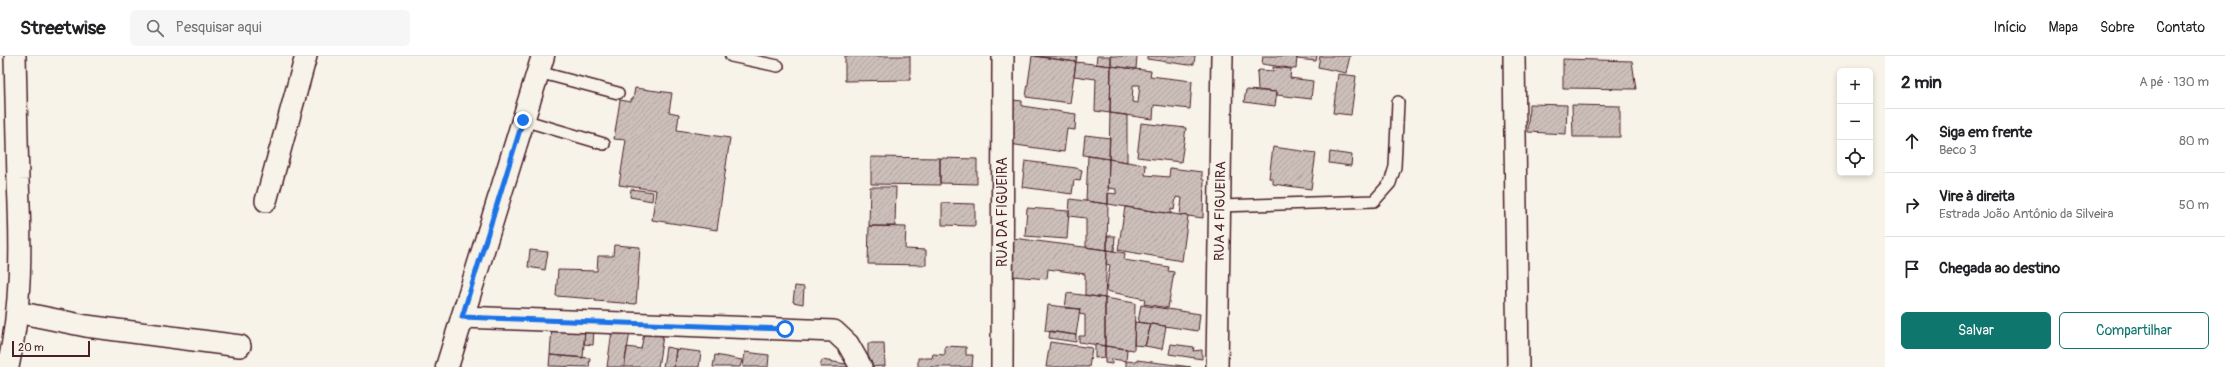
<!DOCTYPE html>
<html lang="pt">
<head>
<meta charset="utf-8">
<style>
  :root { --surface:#fff; --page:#f6f6f6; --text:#202124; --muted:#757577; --line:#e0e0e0; --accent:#0f766e }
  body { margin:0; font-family:Pangolin,sans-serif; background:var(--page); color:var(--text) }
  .controls { position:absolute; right:12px; top:12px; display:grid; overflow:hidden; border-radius:6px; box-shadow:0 2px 6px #0003 }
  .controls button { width:36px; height:36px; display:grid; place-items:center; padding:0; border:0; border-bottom:1px solid var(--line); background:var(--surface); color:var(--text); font:20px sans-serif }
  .scale { position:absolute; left:12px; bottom:10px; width:78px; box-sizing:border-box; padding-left:4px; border:2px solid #4a1f2b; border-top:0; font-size:11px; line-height:14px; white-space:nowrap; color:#4a1f2b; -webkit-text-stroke:3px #f7f3e8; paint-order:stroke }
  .stop { position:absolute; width:12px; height:12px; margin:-9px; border:3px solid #1a73e8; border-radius:50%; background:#fff }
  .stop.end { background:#1a73e8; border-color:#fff; box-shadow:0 1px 4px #0008 }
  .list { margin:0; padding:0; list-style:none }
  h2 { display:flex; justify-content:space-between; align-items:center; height:52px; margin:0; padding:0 16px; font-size:17px }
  h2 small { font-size:13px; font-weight:400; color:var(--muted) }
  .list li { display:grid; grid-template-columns:26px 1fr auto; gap:12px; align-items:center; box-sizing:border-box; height:64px; padding:0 16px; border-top:1px solid var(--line) }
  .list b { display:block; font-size:15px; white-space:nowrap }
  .list p { margin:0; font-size:13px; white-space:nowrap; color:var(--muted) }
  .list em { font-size:13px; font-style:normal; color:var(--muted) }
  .actions { display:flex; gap:8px; padding:12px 16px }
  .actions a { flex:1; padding:9px 0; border:1px solid var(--accent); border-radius:6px; text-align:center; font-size:14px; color:var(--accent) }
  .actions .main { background:var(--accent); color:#fff }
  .icon { flex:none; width:22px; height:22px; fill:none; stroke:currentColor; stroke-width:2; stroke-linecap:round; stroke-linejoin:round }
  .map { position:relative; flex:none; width:1885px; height:311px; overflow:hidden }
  header { display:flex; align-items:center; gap:24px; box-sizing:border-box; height:56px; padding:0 20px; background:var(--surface); border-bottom:1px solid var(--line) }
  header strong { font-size:19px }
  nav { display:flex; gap:22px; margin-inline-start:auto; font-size:14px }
  .search { width:280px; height:36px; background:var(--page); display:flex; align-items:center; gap:10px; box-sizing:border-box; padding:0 14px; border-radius:6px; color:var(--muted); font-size:15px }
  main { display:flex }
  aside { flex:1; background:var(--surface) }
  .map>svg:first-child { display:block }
  .building { fill:url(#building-hatch); stroke:#4a1f2b; fill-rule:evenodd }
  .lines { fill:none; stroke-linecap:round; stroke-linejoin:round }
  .lane-casing { stroke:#4a1f2b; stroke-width:14 }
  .street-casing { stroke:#4a1f2b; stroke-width:24 }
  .secondary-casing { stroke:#4a1f2b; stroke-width:25 }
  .lane { stroke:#f7f3e8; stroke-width:11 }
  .street { stroke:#f7f3e8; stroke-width:21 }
  .secondary { stroke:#f7f3e8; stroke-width:22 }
  .route { stroke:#1a73e8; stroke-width:5 }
  .labels { text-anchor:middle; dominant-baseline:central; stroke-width:3; stroke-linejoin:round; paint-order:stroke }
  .street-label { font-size:14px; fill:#4a1f2b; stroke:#f7f3e8 }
</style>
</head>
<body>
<header>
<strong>Streetwise</strong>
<div class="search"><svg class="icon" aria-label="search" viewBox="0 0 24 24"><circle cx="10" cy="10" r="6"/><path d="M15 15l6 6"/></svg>Pesquisar aqui</div>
<nav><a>Início</a><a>Mapa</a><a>Sobre</a><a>Contato</a></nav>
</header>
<main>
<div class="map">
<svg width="1885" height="311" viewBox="0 0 1885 311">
  <defs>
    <pattern id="building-hatch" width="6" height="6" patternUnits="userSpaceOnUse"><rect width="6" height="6" fill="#ccbfb9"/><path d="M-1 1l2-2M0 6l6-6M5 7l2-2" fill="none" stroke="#b1a49f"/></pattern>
  </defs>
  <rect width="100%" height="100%" fill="#f7f3e8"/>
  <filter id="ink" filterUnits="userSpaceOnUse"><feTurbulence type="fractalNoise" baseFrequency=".025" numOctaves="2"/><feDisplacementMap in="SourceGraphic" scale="8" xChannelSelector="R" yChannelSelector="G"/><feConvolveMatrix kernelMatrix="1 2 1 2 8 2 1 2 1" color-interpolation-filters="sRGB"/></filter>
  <g filter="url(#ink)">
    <path class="building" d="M845 0H910V24L845 25Z
      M1032 0 1076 6 1070 47 1026 41Z
      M1036 0H1077L1076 6Z
      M1097 0H1111V10L1096 8Z
      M1111 0H1137L1136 13 1111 10Z
      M1147 0H1195L1194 8 1189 9 1147 3Z
      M1263 0H1297L1296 13 1262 8Z
      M1297 0H1317L1316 5 1297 3Z
      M1320 0H1350L1346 17 1318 11Z
      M1563 3 1632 5 1636 33 1563 32Z
      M1076 6 1111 10 1110 57 1095 55 1096 23 1074 20Z
      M1111 10 1151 15 1150 20 1192 25 1190 53 1154 49 1153 63 1110 57ZM1133 29H1140L1138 47 1132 46Z
      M1273 11 1291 13 1290 22 1313 25 1311 43 1277 39V36L1258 34 1257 16 1259 14 1273 15Z
      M1338 18 1356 20 1351 59 1333 57Z
      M635 32 672 37 669 56 679 58 677 74 730 82 717 174 652 164 656 134 619 129 626 84 614 83 620 44 631 46V43H633Z
      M1246 34 1277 36 1275 50 1244 46Z
      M1013 44 1022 45V50L1076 58 1075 74 1067 73 1064 96 1009 88Z
      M1529 48 1567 49 1566 78 1528 76Z
      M1572 49 1620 50V81H1573Z
      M1110 57 1127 59V106L1109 103Z
      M1141 67 1186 72 1181 106 1137 101Z
      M1085 79 1110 82 1109 103 1083 99Z
      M1273 91 1316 97 1311 133 1273 128V123L1269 122Z
      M1330 96 1352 99 1351 110 1329 107Z
      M1088 100 1109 103 1108 148 1086 145Z
      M871 101 940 102V129L871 128Z
      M940 102 977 103V128L940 127Z
      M1109 103 1146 109 1145 119 1169 121 1170 112 1202 116V123L1204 124 1203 162 1180 159 1182 142 1176 141 1174 154 1171 153V158L1108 148V137L1116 138V133L1108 132Z
      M1025 105 1076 112 1082 114 1080 125 1074 124 1072 138 1022 131Z
      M870 131H896L895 170H869Z
      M631 133 653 136 652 145 630 141Z
      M1070 143 1108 148 1107 194 1086 191V162L1069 160Z
      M942 147 975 148V170L942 169Z
      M1125 151 1188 160 1182 205 1118 194Z
      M1027 152 1069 155 1067 183 1025 180Z
      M869 170 906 171 905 193 926 194V209L868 208Z
      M1107 180H1115L1114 195 1107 194Z
      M1013 182 1107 194 1105 242 1085 239V218L1048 213 1047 223 1012 220Z
      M614 189 640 191 636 248 595 245V243L556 240 558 214 597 215 598 200H613Z
      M530 194 548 196 545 214 528 211Z
      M1107 194 1125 197 1124 204 1169 211 1168 215 1174 216 1168 252 1144 248 1145 243 1106 235 1110 209 1106 208Z
      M795 230 804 231 803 248 793 246Z
      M1067 237 1105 242V290L1079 286V280H1085V259L1079 258 1080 253 1065 252Z
      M1105 242 1135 247 1134 294 1105 290Z
      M1048 249 1080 253 1076 279 1045 275Z
      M1141 249 1200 258 1198 275 1138 266Z
      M1135 266 1151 268 1145 290 1134 289Z
      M1151 268 1166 270 1162 293 1145 290Z
      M552 271 585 273 583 302 550 299Z
      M585 273H594L593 289 584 288Z
      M612 275 630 276 624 311H607Z
      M1050 275 1076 279V286L1049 282Z
      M644 277 663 280 658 311H624L627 291 641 293Z
      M1050 286 1092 292 1089 311H1046Z
      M868 287H884L885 310 868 311Z
      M1095 288 1105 290V301L1095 302Z
      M1171 288 1194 291 1193 295 1202 294V303L1169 298Z
      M945 290 966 291V299H973L972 311H918V302H932L933 298 945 299Z
      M1105 290 1127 293 1126 305 1112 303V308L1105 307Z
      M666 291 676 293 674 311H663Z
      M676 293 701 296 699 311H674Z
      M745 296 769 299 768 311H743Z
      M550 299 590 302 589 311 549 310Z
      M715 299 742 304 740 311H713Z
      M822 304 858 310 857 311H820Z
      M1137 304 1191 311H1126V305L1137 306Z"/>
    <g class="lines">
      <g class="lane-casing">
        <path id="lane" d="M731 0 778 10
          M538 16 618 37
          M523 64 604 88
          M1220 150 1374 145 1390 127 1395 111 1398 46"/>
      </g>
      <g class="street-casing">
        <path id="street" d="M1514 0 1518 311
          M266 145 306 0
          M17 256 86 270 240 290
          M462 261 834 275 848 288 861 311
          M8 311C22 249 21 187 18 124 17 83 16 41 15 0
          M1002 311 1003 0
          M1217 311 1222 0"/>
      </g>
      <g class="secondary-casing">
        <path id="secondary" d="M447 311 543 0"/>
      </g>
      <use href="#lane" class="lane"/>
      <use href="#street" class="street"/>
      <use href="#secondary" class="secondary"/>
    </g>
  </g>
  <g class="lines" filter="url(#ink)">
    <path class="route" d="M523 64 462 261 785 273"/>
  </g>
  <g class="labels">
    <g class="street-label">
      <text transform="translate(1220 155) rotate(-89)">RUA 4 FIGUEIRA</text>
      <text transform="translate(1002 156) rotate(-90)">RUA DA FIGUEIRA</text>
    </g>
  </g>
</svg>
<div class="controls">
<button>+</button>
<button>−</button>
<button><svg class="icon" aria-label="locate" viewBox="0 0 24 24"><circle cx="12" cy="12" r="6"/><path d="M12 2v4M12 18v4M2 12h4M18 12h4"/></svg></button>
</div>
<div class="scale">20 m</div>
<div class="stop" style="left:785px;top:273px"></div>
<div class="stop end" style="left:523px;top:64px"></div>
</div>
<aside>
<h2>2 min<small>A pé · 130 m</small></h2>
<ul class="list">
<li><svg class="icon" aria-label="ahead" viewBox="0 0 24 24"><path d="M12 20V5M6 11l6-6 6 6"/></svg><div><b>Siga em frente</b><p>Beco 3</p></div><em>80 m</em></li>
<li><svg class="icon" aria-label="right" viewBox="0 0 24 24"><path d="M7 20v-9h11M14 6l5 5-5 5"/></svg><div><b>Vire à direita</b><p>Estrada João Antônio da Silveira</p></div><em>50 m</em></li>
<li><svg class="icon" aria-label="arrive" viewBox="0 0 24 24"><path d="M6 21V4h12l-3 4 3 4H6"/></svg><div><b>Chegada ao destino</b></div></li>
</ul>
<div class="actions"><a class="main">Salvar</a><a>Compartilhar</a></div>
</aside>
</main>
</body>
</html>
